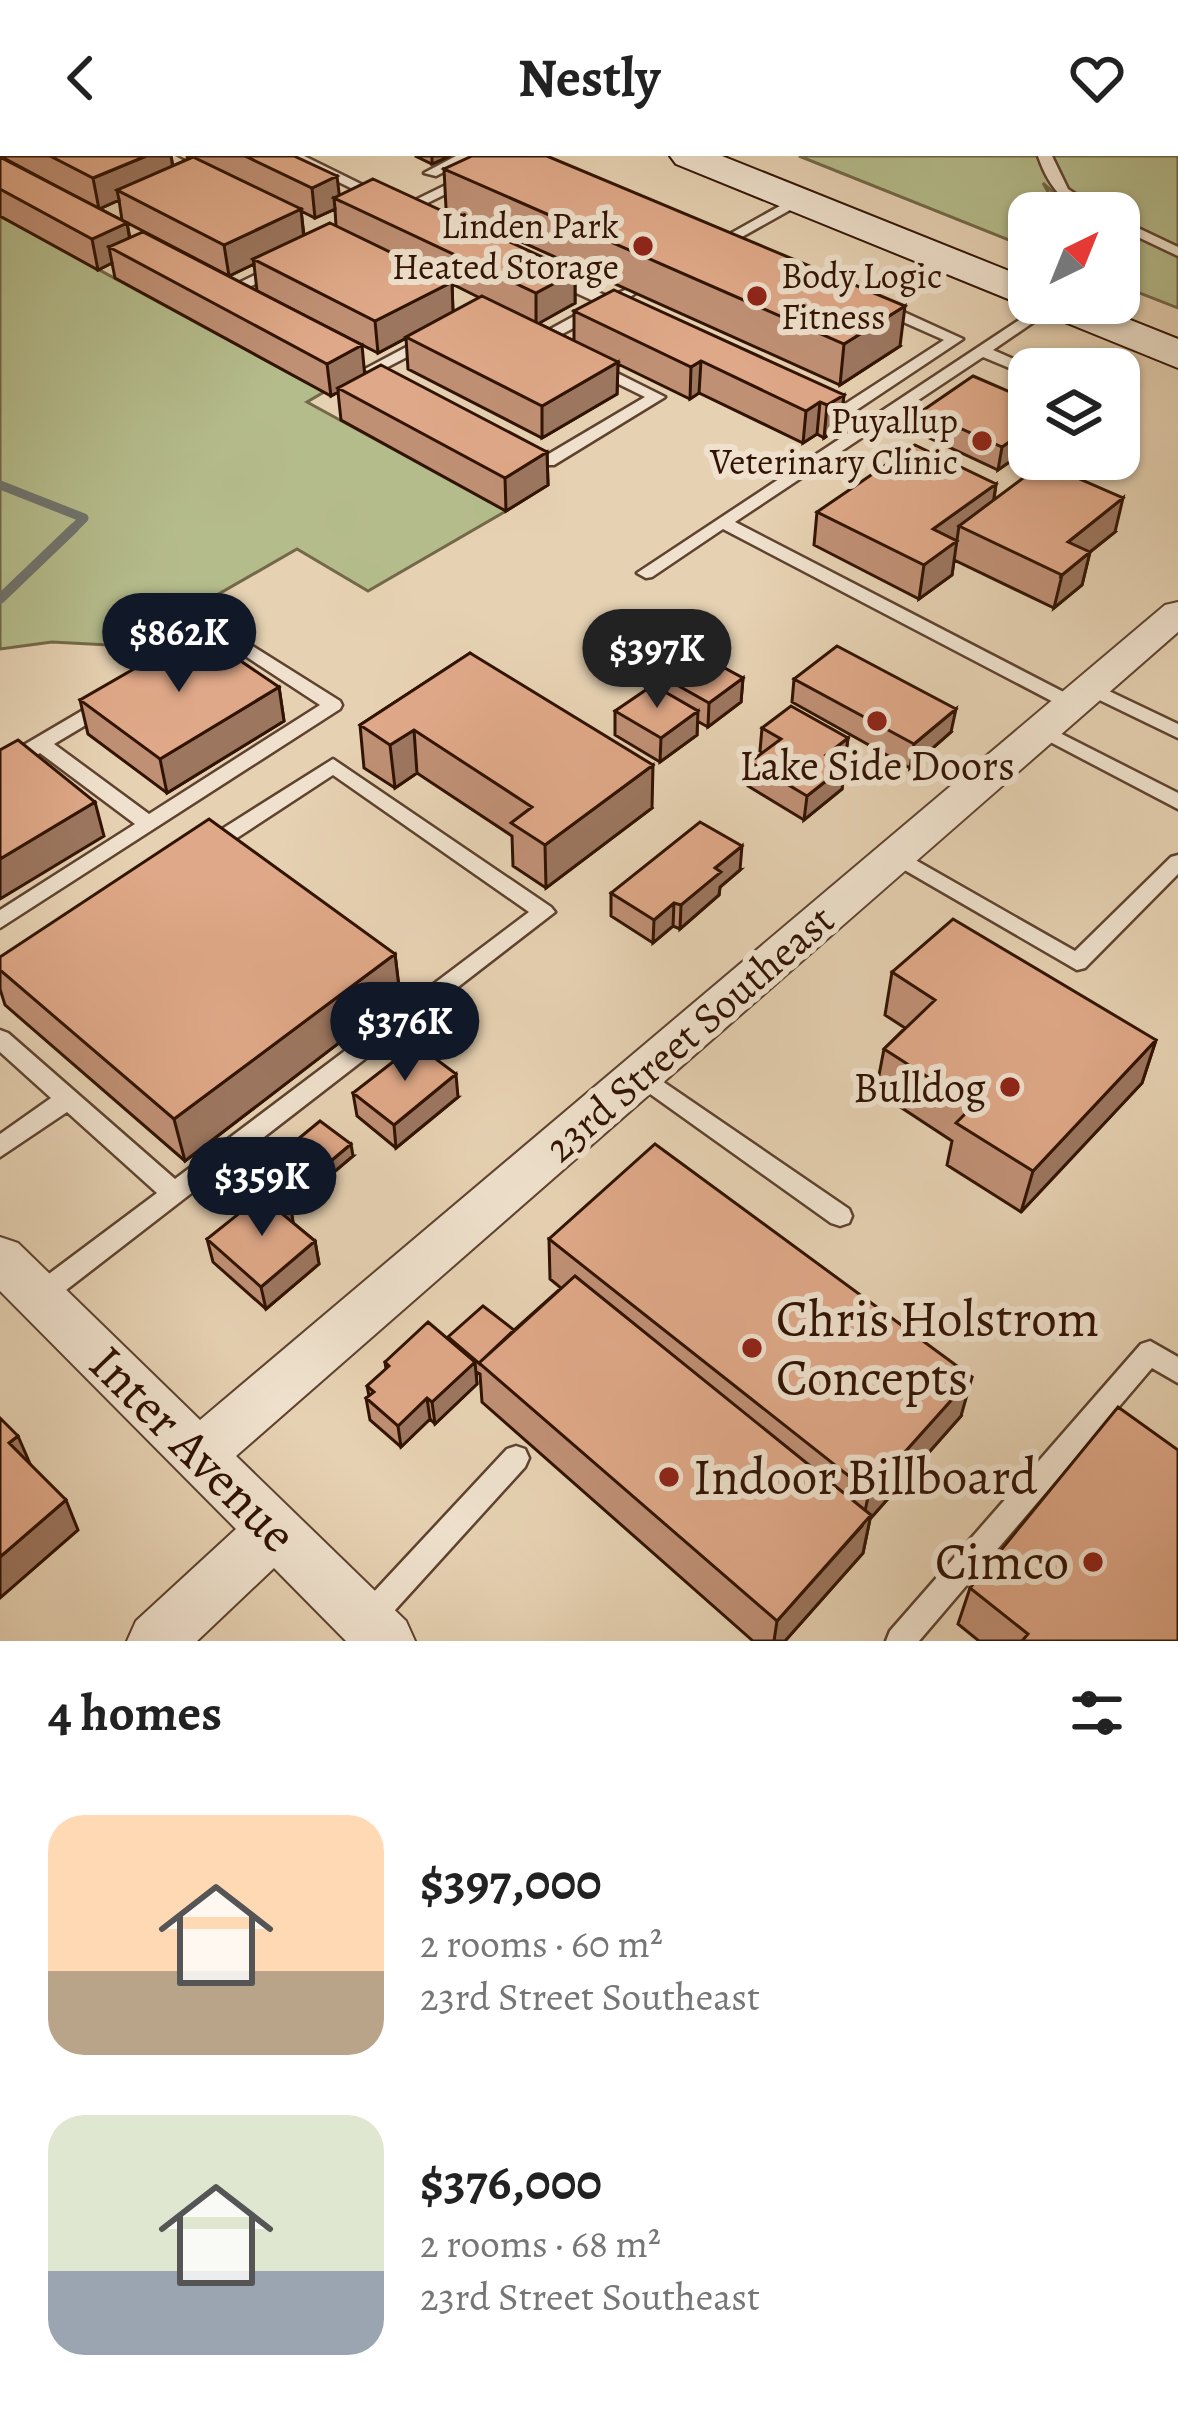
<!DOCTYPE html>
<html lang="en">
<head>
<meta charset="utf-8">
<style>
  body { margin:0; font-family:Alegreya,serif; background:#f2f2f2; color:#222; height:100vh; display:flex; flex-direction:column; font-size:45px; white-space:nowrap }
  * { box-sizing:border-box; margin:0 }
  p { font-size:39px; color:#767676 }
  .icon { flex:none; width:66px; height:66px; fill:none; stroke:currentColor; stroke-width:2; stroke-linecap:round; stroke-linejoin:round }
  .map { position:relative; height:1485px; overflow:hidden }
  .drawer { display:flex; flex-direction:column; background:#fff; flex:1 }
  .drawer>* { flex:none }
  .needle { width:78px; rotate:43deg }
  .fabs { position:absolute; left:1008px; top:36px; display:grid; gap:24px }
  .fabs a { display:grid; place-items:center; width:132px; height:132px; border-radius:24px; background:#fff; box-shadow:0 3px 9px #0004; font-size:60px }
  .price { position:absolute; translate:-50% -102px; padding:0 27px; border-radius:42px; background:#111827; color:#fff; font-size:39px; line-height:78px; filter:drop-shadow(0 3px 6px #0008) }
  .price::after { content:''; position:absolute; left:50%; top:72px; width:36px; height:27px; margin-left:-18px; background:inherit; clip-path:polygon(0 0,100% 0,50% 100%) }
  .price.on { background:#222; color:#fff }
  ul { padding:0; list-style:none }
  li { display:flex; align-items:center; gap:36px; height:300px; padding:0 48px }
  li span { display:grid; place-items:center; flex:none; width:336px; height:240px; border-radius:36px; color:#555 }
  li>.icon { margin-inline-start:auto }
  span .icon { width:144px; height:144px; fill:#fffc; stroke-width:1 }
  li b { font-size:51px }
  h2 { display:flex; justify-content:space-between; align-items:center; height:144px; padding:0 48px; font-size:51px }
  header { display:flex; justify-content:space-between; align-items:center; height:156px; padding:0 48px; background:#fff; font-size:54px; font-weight:600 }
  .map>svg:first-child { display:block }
  .green { fill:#b5bc8c; stroke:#736848; stroke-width:3 }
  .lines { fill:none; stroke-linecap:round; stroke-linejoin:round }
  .stream-far1 { stroke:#70746e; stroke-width:9 }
  .stream { stroke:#70746e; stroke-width:10 }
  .lane-casing { stroke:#5e422f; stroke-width:5 }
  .street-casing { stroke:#5e422f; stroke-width:4 }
  .secondary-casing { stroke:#311303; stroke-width:4 }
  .lane { fill:#efe1cd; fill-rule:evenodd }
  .street { fill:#efe1cd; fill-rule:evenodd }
  .secondary { fill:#efe1cd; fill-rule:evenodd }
  .wall { fill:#c09075; stroke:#311303; stroke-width:3; fill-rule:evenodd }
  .shaded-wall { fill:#9c765f; stroke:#311303; stroke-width:3 }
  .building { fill:#dfa888; stroke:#311303; stroke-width:3 }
  .poi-dot { fill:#8f2418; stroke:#efe1cd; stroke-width:4.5 }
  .labels { text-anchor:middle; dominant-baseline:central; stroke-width:12; stroke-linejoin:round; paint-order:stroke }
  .far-poi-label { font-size:36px; fill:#311303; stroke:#efe1cd; text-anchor:end }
  .poi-label { font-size:42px; fill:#311303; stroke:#efe1cd }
  .street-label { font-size:42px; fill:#311303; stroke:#efe1cd }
  .near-poi-label { font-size:51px; fill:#311303; stroke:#efe1cd; text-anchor:start }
  .near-street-label { font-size:51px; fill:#311303; stroke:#efe1cd }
</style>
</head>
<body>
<header><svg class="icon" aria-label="back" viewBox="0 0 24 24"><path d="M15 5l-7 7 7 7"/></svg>Nestly<svg class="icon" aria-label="heart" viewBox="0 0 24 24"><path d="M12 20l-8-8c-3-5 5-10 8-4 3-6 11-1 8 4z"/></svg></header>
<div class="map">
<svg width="1178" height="1485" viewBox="0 0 1178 1485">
  <rect width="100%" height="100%" fill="#e6d1b2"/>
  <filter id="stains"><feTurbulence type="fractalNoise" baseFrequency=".00167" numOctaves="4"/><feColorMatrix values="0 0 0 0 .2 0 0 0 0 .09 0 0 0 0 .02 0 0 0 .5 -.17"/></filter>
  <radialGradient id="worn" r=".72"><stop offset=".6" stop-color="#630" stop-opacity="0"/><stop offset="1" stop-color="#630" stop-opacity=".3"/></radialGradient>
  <path class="green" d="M799,0H1178V152L1119,129V57H1076L1043,27L1060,57H1029V92Z
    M0,60L324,236L307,246L506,355L368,435L297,393L128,490L52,486L0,493Z"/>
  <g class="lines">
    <path class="stream-far1" d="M0,329L84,362L71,375"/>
    <path class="stream" d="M0,443L74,372"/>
    <g class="lane-casing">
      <path id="lane" d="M158,0H175L211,19L199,22Z
        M286,0H304L377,36L365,39Z
        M456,0H474L436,20L424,17Z
        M505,0H523L411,55L399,52Z
        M1038,0H1052L1068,33L1104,57C1068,57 1049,32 1038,0Z
        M794,42L806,45L715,96L703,93Z
        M1119,63L1178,91V100L1119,72Z
        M282,106L289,110L287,113L232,139L220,136Z
        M548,118H558L609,141L632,131L639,135L621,147L628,150V156L610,153L541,189L533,184L536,181L598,147L548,124Z
        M874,147H884L963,183L849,259H837L811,245L819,240L842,250L944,184L874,153Z
        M1045,147L1060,148L993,194L1034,212L1029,213V220L983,201L735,366L1079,544L1081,548L1079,552H1065L723,373L652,421L646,422L637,417Z
        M429,179L437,184L434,187L378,216H368L365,213Z
        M593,205L665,241L554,309H542L516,296V290H528L547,299L645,241L588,213V207Z
        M224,472L340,545L342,549L340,553L0,772V754L135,668L40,597L0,619V603L102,543H116L118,547L116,551L54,588L149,658L320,549L224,486L194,504H180L178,500L180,496Z
        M1090,526L1178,568V582L1083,536L1081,532L1083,528Z
        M1042,568L1178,637V653L1035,578L1032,574L1035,570Z
        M333,603L551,751L555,756L48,1148L39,1151L30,1148L26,1140L30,1132L157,1037L67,956L0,1001V978L51,942L0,896V874L8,877L175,1023L529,756L333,619L217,695H203L200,690L203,685Z
        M896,693L1075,795L1171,701L1178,699V718L1085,812L1077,814L889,705L886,700Z
        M640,910L849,1053L852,1060L849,1067L840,1070L831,1067L632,925L629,919L632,913Z
        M1150,1185L1178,1201V1227L1152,1212L919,1485H886L890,1475L1141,1188Z
        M516,1290L525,1293L529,1302L525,1311L376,1475L366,1479L356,1475L352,1465L356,1455L507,1293Z"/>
    </g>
    <g class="street-casing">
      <path id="street" d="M1178,446V476L236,1300L406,1465L415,1485H346L274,1412L197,1485H127L136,1465L236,1373L0,1135V1081L18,1087L200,1264L1165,449Z"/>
    </g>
    <g class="secondary-casing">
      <path id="secondary" d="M670,0H722L1029,123V147H1088L1178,183V212L676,8Z"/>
    </g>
    <use href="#lane" class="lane"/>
    <use href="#street" class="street"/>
    <use href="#secondary" class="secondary"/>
  </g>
  <path class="wall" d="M0,0H171L173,10L191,2L186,0H294L339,39L575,116V147L538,167L574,185V155L844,239L840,271L824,282L817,278L803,287L699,237L690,243L618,208L617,238L542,282L408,213L406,182L378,197L257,135L254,108L229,120L122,64L119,44L99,53ZM335,53L336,70L304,79L301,55L315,62ZM452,128L480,142L453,156Z
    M415,0H450L432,8Z
    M0,1L127,67L130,82L365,218L547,296L548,329L506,355L341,264L338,236L331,240L115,122L112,107L98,114L0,60Z
    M444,13L900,190L840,229L446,52Z
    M1029,244V292L998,314L919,277L922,255Z
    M996,328L994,344L1115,376L1090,396L1082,429L1054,452L954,404L952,419L919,443L814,389L817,356Z
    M470,497L652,652L546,732L513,710L512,680L417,617L395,632L364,612L360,569Z
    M663,521L743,522L741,546L708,571L697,565V579L660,606L615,579V555L663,535Z
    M794,523L951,576L910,612L792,546Z
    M279,531L284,565L167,637L88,578L80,544Z
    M762,572L848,582L845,605L842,608V633L804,664L748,630L750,606L763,597L760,595Z
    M740,714L720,731L719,739L680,773L673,770L653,787L611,760V737Z
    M395,798L400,840L185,1005L5,849L0,833V801Z
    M892,816L1156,884L1142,927L1021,1056L947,1009L952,985L876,935L884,893L905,872L885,859Z
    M353,937L458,941L396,992L357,960Z
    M353,1000L308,1038L277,1014L275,1002Z
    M290,1048L293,1067L315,1085L319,1108L266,1153L213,1106L207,1083Z
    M549,1083L961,1260L870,1363L863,1397L785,1485H753L482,1246L480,1218L476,1216L477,1228L435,1268L430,1263L401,1291L370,1264L366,1242L369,1240L367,1230L386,1213L385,1206L448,1183L514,1174L561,1132L550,1123Z
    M970,1432L1178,1485H979L958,1468Z"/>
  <path class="shaded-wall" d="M146,0H171L174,20L117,34L119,44L99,53L93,22Z
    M432,0H450L432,8Z
    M337,20L340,45L334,42L335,53L315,62L312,32Z
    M301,53L304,84L253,103L254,108L229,120L224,89Z
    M127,67L132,98L109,91L112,107L98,114L92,83Z
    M575,116V147L536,169V137Z
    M452,126L453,157L378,197L375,165Z
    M905,150L900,190L840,229L844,188Z
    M362,189L365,222L338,232V236L331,240L327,208Z
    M701,205L699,237L690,243L691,211Z
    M618,206L617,238L542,282V250Z
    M844,239L840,271L824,282L827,249Z
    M820,246L817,278L803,287L806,255Z
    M1029,272V292L998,314L1002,291Z
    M547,296L548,329L506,355L505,322Z
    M996,328L991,361L959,370L952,419L919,443L924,409L933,373Z
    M1123,342L1115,376L1061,419L1068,386Z
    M1090,396L1082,429L1054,452L1062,419Z
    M743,522L741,546L708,571L709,547Z
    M279,531L284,565L167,637L160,603Z
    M956,553L951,576L910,612L914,588Z
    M698,555L697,579L660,606L661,582Z
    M414,574L417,617L395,632L390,589Z
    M848,582L845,605L824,622L826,599Z
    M653,609L652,652L546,732L545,689Z
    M845,610L842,633L804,664L807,640Z
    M95,646L104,680L0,743V703Z
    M742,690L740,714L720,731L719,739L680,773L681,749L715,712Z
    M674,747L673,770L653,787L654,764Z
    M395,798L400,840L185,1005L174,963Z
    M1156,884L1142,927L1021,1056L1033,1015Z
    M456,918L458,941L396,992L394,969Z
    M351,988L353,1000L308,1038L306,1026Z
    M290,1048L294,1071L280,1056Z
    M315,1085L319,1108L266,1153L261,1131Z
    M475,1206L477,1228L435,1268L432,1246Z
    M972,1221L961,1260L870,1363L863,1397L785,1485H774L777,1465L862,1370L869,1336Z
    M427,1242L430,1263L401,1291L398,1270Z
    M18,1280L31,1310L9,1287Z
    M66,1344L78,1374L0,1442V1401Z"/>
  <path class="building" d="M50,0H146L93,22Z
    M245,0H294L337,20L312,32Z
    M472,0H547L905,150L844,188L444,13Z
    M0,1L127,67L92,83L0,33Z
    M193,1L301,53L224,89L117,34Z
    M373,23L575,116L536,137L334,42Z
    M330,67L452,126L375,165L253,103Z
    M143,76L362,189L327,208L109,91Z
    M614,134L844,239L827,249L820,246L806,255L701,205L691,211L574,155Z
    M482,140L618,206L542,250L406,181Z
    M381,209L547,296L505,322L338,232Z
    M973,220L1029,244V272L1002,291L922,255Z
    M915,289L996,328L933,373L957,385L924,409L817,356Z
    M1043,307L1123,342L1068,386L1090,396L1062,419L959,370Z
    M198,476L279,531L160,603L80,544Z
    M837,490L956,553L914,588L794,523Z
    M470,497L653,609L545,689L511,667L532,651L414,574L390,589L360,569Z
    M697,497L743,522L709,547L663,521Z
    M653,529L698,555L661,582L615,555Z
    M791,550L848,582L826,599L845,610L807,640L750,606L781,583L762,572Z
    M18,584L95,646L0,703V594Z
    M209,663L395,798L174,963L0,814V801Z
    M700,666L742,690L715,712L721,716L681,749L674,747L654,764L611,737Z
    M953,763L1156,884L1033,1015L956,967L973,950L884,893L935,844L892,816Z
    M416,888L456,918L394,969L353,937Z
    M320,965L351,988L306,1026L275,1002Z
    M655,988L972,1221L869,1336L549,1083Z
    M271,1032L290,1048L280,1056L315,1085L261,1131L207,1083Z
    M575,1120L871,1359L777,1465L479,1207Z
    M483,1150L514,1174L479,1207L481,1209L448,1181Z
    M428,1166L475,1206L432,1246L427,1242L398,1270L366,1242L374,1236L367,1230L389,1210L385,1206Z
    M1118,1251L1178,1294V1485H1022L1028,1478L970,1432Z
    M0,1262L18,1280L9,1287L66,1344L0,1401Z"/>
  <g class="poi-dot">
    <circle cx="643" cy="90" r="12"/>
    <circle cx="757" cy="140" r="12"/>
    <circle cx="982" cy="285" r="12"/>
    <circle cx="877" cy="565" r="12"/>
    <circle cx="1010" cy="931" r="12"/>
    <circle cx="752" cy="1192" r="12"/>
    <circle cx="669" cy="1321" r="12"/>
    <circle cx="1093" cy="1406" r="12"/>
  </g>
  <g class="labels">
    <g class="far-poi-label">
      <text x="619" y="69">Linden Park<tspan x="619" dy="41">Heated Storage</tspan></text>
      <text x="781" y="119" text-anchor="start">Body Logic<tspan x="781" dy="41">Fitness</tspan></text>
      <text x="958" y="264">Puyallup<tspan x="958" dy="41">Veterinary Clinic</tspan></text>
    </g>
    <g class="poi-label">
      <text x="877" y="609">Lake Side Doors</text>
      <text x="986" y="931" text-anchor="end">Bulldog</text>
    </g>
    <g class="street-label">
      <text transform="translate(689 877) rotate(-41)">23rd Street Southeast</text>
    </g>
    <g class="near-poi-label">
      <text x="776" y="1163">Chris Holstrom<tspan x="776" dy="59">Concepts</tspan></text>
      <text x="693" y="1321">Indoor Billboard</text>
      <text x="1069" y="1406" text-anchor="end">Cimco</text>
    </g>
    <g class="near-street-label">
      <text transform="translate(193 1293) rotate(45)">Inter Avenue</text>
    </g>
  </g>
  <rect width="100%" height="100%" filter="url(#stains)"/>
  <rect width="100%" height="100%" fill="url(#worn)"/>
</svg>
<div class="fabs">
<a><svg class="needle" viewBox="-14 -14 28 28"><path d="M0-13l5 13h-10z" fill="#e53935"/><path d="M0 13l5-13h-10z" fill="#767676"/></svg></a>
<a><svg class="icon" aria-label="layers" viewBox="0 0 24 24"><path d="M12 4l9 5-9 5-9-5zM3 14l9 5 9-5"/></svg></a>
</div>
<b class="price" style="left:179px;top:539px">$862K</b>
<b class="price on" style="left:657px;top:555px">$397K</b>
<b class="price" style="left:405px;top:928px">$376K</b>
<b class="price" style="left:262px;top:1083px">$359K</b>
</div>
<section class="drawer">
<h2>4 homes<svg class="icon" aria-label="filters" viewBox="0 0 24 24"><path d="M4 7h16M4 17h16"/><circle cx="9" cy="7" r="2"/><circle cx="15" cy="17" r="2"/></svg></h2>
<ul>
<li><span style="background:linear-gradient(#ffd9b3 65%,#b9a48a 0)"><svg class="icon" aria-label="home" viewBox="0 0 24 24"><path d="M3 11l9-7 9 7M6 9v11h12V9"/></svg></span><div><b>$397,000</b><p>2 rooms · 60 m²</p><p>23rd Street Southeast</p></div></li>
<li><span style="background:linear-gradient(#dfe7d0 65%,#9aa5b1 0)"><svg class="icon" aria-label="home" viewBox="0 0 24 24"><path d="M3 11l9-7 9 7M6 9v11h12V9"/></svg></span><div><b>$376,000</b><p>2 rooms · 68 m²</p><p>23rd Street Southeast</p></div></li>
</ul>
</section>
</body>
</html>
